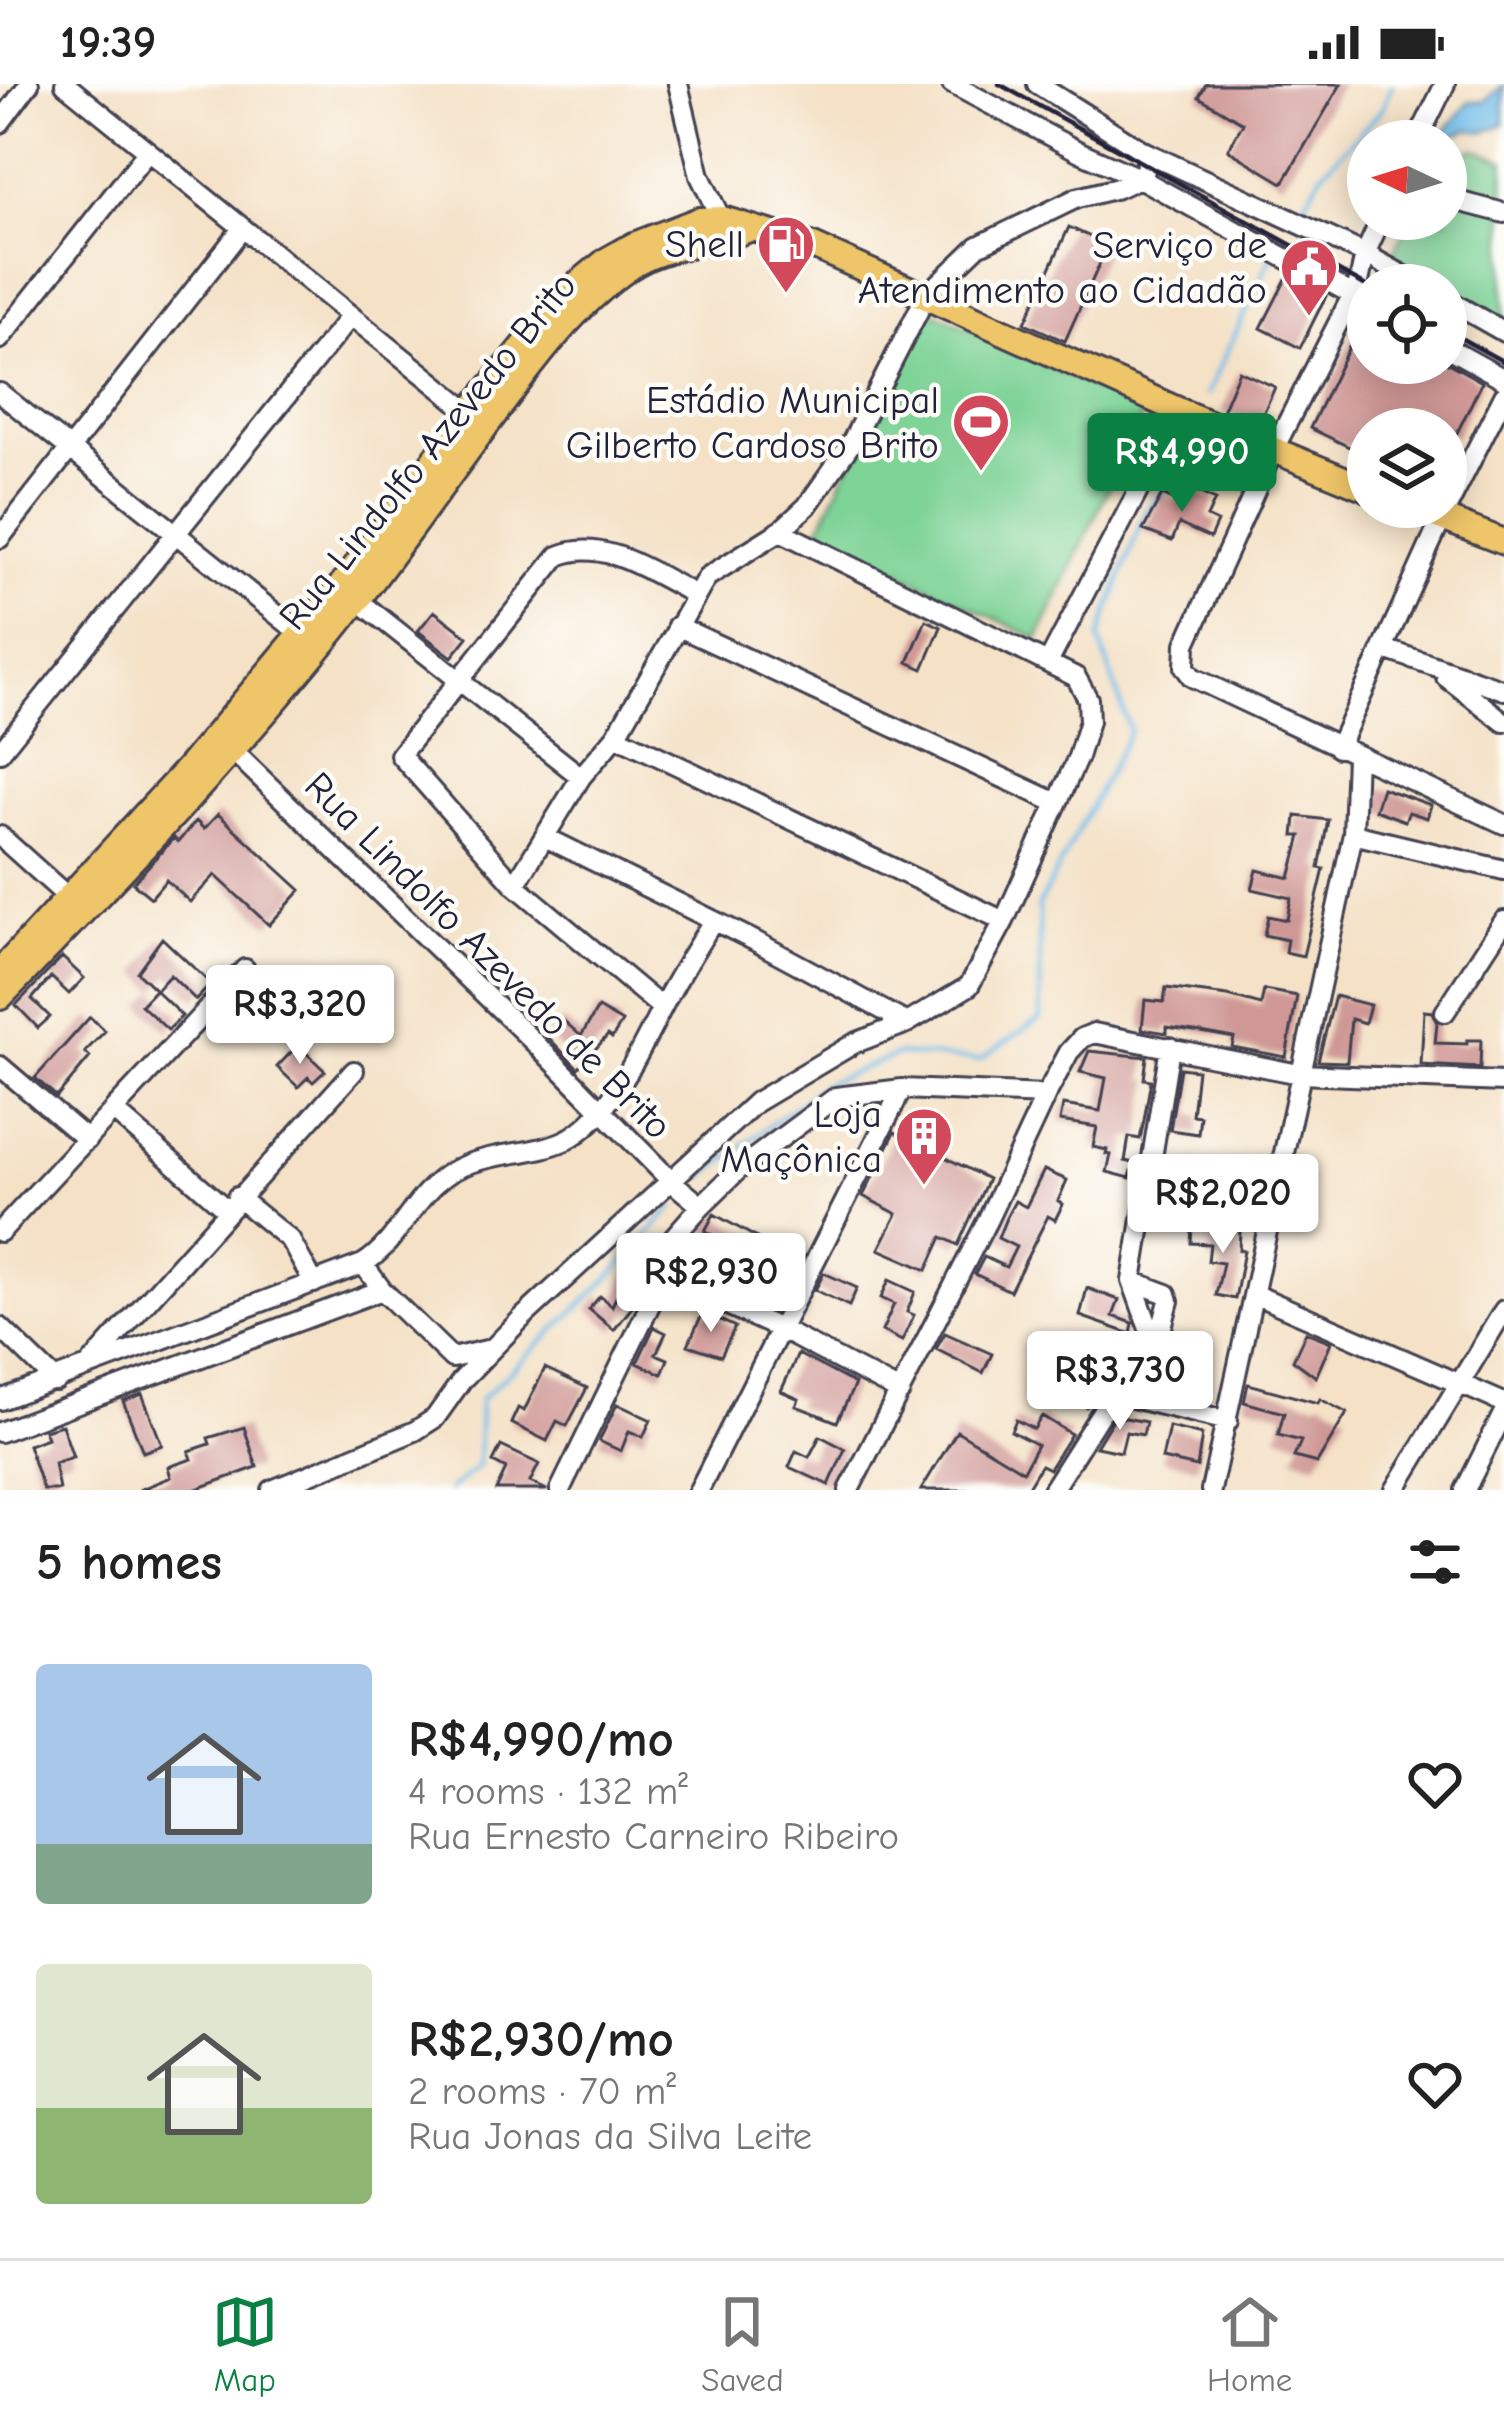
<!DOCTYPE html>
<html lang="en">
<head>
<meta charset="utf-8">
<style>
  body { margin:0; font-family:"Comic Neue",sans-serif; background:#f6f6f6; color:#222; height:100vh; display:flex; flex-direction:column; font-size:45px; white-space:nowrap }
  * { box-sizing:border-box; margin:0 }
  p { font-size:39px; color:#767676 }
  .icon { flex:none; width:66px; height:66px; fill:none; stroke:currentColor; stroke-width:2; stroke-linecap:round; stroke-linejoin:round }
  .map { position:relative; height:1406px; overflow:hidden }
  .details { display:flex; flex-direction:column; background:#fff; flex:1 }
  .details>* { flex:none }
  .needle { width:78px; rotate:274deg }
  .tools { position:absolute; left:1347px; top:36px; display:grid; gap:24px }
  .tools a { display:grid; place-items:center; width:120px; height:120px; border-radius:50%; background:#fff; box-shadow:0 6px 30px #0003; font-size:60px }
  .price { position:absolute; translate:-50% -102px; padding:0 27px; border-radius:12px; background:#fff; color:#222; font-size:39px; line-height:78px; filter:drop-shadow(0 3px 6px #0008) }
  .price::after { content:''; position:absolute; left:50%; top:72px; width:36px; height:27px; margin-left:-18px; background:inherit; clip-path:polygon(0 0,100% 0,50% 100%) }
  .price.active { background:#0b8043; color:#fff }
  ul { padding:0; list-style:none }
  li { display:flex; align-items:center; gap:36px; height:300px; padding:0 36px }
  li span { display:grid; place-items:center; flex:none; width:336px; height:240px; border-radius:12px; color:#555 }
  li>.icon { margin-inline-start:auto }
  span .icon { width:144px; height:144px; fill:#fffc; stroke-width:1 }
  li b { font-size:51px }
  h2 { display:flex; justify-content:space-between; align-items:center; height:144px; padding:0 36px; font-size:51px }
  .status { display:flex; justify-content:space-between; align-items:center; height:84px; padding:0 60px; background:#fff; direction:ltr }
  .status svg { height:33px; fill:currentColor }
  .menu { display:flex; justify-content:space-around; align-items:center; height:168px; border-top:3px solid #e0e0e0; background:#fff; font-size:33px; color:#767676 }
  .menu a { display:grid; justify-items:center; gap:6px }
  .menu .active { color:#0b8043 }
  .map>svg:first-child { display:block }
  .green { fill:#7ed397; stroke:#507a69; stroke-width:3 }
  .water { fill:#6ebce8; stroke:#486f92; stroke-width:3 }
  .lines { fill:none; stroke-linecap:round; stroke-linejoin:round }
  .stream { stroke:#6ebce8; stroke-width:4.5 }
  .building { fill:#cf9896 }
  .minor-casing { stroke:#423f50; stroke-width:24 }
  .major-casing { stroke:#423f50; stroke-width:30 }
  .minor { stroke:#fff; stroke-width:18 }
  .major { stroke:#eec569; stroke-width:24 }
  .rail { stroke:#22223b; stroke-width:4.5 }
  .labels { text-anchor:middle; dominant-baseline:central; stroke-width:9; stroke-linejoin:round; paint-order:stroke }
  .poi-label { font-size:39px; fill:#22223b; stroke:#fdfcf7; text-anchor:end }
  .street-label { font-size:39px; fill:#22223b; stroke:#fdfcf7 }
</style>
</head>
<body>
<div class="status"><b>19:39</b><svg viewBox="0 0 49 12"><path d="M0 12V9h3v3zM5 12V6h3v6zM10 12V3h3v9zM15 12V0h3v12zM26 1h20v11H26zM47 4h2v5h-2z"/></svg></div>
<div class="map">
<svg width="1504" height="1406" viewBox="0 0 1504 1406">
  <rect width="100%" height="100%" fill="#fdfcf7"/>
  <filter id="ink" filterUnits="userSpaceOnUse"><feTurbulence type="fractalNoise" baseFrequency=".00833" numOctaves="2"/><feDisplacementMap in="SourceGraphic" scale="24" xChannelSelector="R" yChannelSelector="G"/><feConvolveMatrix kernelMatrix="1 2 1 2 8 2 1 2 1" color-interpolation-filters="sRGB"/></filter>
  <filter id="wash" filterUnits="userSpaceOnUse"><feTurbulence type="fractalNoise" baseFrequency=".004" numOctaves="4" result="noise"/><feDisplacementMap in="SourceGraphic" scale="48" xChannelSelector="R" yChannelSelector="G"/><feGaussianBlur stdDeviation="2.7" result="paint"/><feColorMatrix in="noise" values="0 0 0 0 0 0 0 0 0 0 0 0 0 0 0 0 0 1.4 0 .05"/><feComposite in="paint" operator="in"/></filter>
  <g filter="url(#wash)">
    <rect width="100%" height="100%" fill="#f4e1c6"/>
    <path class="green" d="M1474,65L1504,76V241L1446,210V201H1429L1390,177L1410,135H1446V77Z
      M924,223L1144,328L1038,555L817,449Z"/>
    <path class="water" d="M1504,1V40L1485,48L1468,46L1442,57L1445,48L1470,17L1484,18Z"/>
    <g class="lines">
      <path class="stream" d="M1295,134L1324,87L1382,25L1392,0
        M1207,310L1271,174
        M702,1093L826,999L899,970L979,976L1041,934L1039,821L1130,647L1099,554L1145,427L1192,376
        M449,1406L478,1383L480,1316L606,1197L674,1122"/>
    </g>
    <g id="blocks">
      <path class="building" d="M1206,0H1341L1283,99L1228,66L1243,39L1199,13Z
        M1069,143L1108,161L1065,257L1025,239Z
        M1288,191L1326,212L1300,264L1261,244Z
        M1364,232H1368V279L1446,278L1482,298L1455,353L1420,336L1415,345H1368V372L1310,344Z
        M1239,287L1275,303L1258,341L1222,327Z
        M1185,402L1215,416L1207,433L1217,438L1210,454L1179,440L1172,457L1143,446L1162,411L1178,418Z
        M434,527L468,553L452,573L418,547Z
        M926,536L941,543L923,585L908,578Z
        M1382,704L1431,721L1427,734L1409,728L1405,737L1375,726Z
        M218,730L301,806L269,841L215,791L190,818L166,796L151,814L133,799L174,754L178,758L196,737L204,745Z
        M1296,732L1328,736L1319,784L1324,785L1303,872L1285,868L1287,856L1264,851L1268,832L1287,836L1291,814L1252,805L1257,786L1290,794L1301,752H1294Z
        M162,854L211,900L196,916L170,891L156,906L137,888Z
        M62,873L84,894L69,910L51,893L32,915L50,933L38,944L16,921Z
        M1166,904L1228,912L1261,921L1264,906L1297,912L1286,973L1232,963L1234,954L1201,948L1167,943V949L1142,945L1145,916L1164,918Z
        M155,906L182,932L168,946L141,921Z
        M1335,912L1370,921L1365,939L1351,935L1347,978L1318,977Z
        M598,924L622,938L612,954L608,951L578,984L548,953L563,936L581,952Z
        M1424,927L1432,928L1437,939L1435,959L1467,960V956H1481L1480,984L1421,981Z
        M90,933L105,947L85,968L90,973L57,1013L35,994Z
        M298,961L325,987L313,998L308,993L298,1003L277,983Z
        M1089,967L1147,973L1144,995L1151,996L1144,1036L1140,1055L1129,1053L1125,1077L1134,1079L1130,1094L1107,1088L1111,1071L1106,1070L1107,1066L1093,1063L1097,1043L1060,1037L1063,1021L1100,1027L1106,994L1080,988Z
        M1180,984L1197,986L1192,1031L1200,1032L1198,1050L1170,1046Z
        M895,1048L988,1095L958,1161L942,1153L927,1186L879,1165L897,1130L863,1112Z
        M1044,1086L1067,1096L1058,1117L1063,1120L1055,1136L1048,1132L1010,1207L975,1190L984,1173L1006,1183L1016,1163L998,1154L1006,1134L1015,1117L1026,1123Z
        M714,1130L775,1164L747,1214L727,1204L745,1170L705,1147Z
        M1192,1144L1240,1146L1239,1166L1244,1167L1235,1215L1216,1211L1223,1179L1208,1177L1210,1160L1191,1159Z
        M630,1183L647,1190L633,1222L614,1246L589,1225L600,1212L612,1222Z
        M824,1189L857,1204L849,1222L815,1206Z
        M889,1196L915,1208L907,1228L914,1231L902,1257L882,1247L894,1220L881,1214Z
        M1087,1204L1119,1216L1113,1232L1133,1239L1131,1250L1080,1232Z
        M703,1228L735,1243L721,1272L688,1261Z
        M654,1243L666,1249L656,1270L668,1275L662,1290L637,1279Z
        M1306,1248L1331,1258L1316,1293L1293,1276Z
        M945,1249L992,1270L983,1289L936,1265Z
        M1098,1265L1119,1275L1092,1317L1086,1323L1052,1304L1061,1287L1078,1297Z
        M798,1270L855,1300L837,1338L796,1322L799,1315L781,1307Z
        M545,1284L587,1304L567,1342L557,1337L547,1357L511,1339L518,1324L524,1327Z
        M1248,1300L1318,1319L1320,1315L1347,1329L1317,1379L1294,1373L1301,1357L1278,1351L1284,1329L1244,1318Z
        M142,1310L162,1361L143,1368L123,1317Z
        M617,1320L651,1336L643,1353L629,1347L621,1367L599,1357Z
        M1042,1332L1071,1350L1049,1385L1041,1381L1026,1406H921L957,1347L1023,1387L1037,1361L1011,1347L1016,1336L1034,1345Z
        M1115,1332L1146,1338L1143,1351L1126,1348L1121,1368L1096,1363Z
        M62,1341L73,1373L54,1379L59,1406H43L28,1361L47,1354L44,1346Z
        M244,1343L257,1383L194,1406H139L171,1393L168,1383L192,1375L189,1367L210,1360L208,1354Z
        M1169,1343L1202,1351L1197,1383L1162,1375Z
        M820,1352L845,1365L829,1401L789,1383L796,1367L809,1373Z
        M501,1362L539,1380L530,1398L547,1406H496L506,1385L493,1378Z"/>
    </g>
  </g>
  <g filter="url(#ink)">
    <use href="#blocks" fill-opacity="0" stroke="#423f50" stroke-width="3"/>
    <g class="lines">
      <g class="minor-casing">
        <path id="minor" d="M65,0L476,333
          M678,0L700,92L725,143
          M952,0L1080,68L1139,94L1368,219
          M1037,0L1145,68L1365,170L1421,201
          M0,39L29,0
          M1417,57L1445,0
          M1446,114L1504,129
          M1381,135L1365,170L1359,198L1273,367L1186,560L1185,583L1192,593L1504,740
          M1446,215L1504,248
          M0,255L148,67
          M1446,263L1504,295
          M0,309L301,550
          M0,454L241,146
          M349,509L581,693
          M677,542L1057,719
          M1385,565L1504,606
          M1049,577L1180,327
          M1446,593L1504,638
          M616,652L1004,837
          M1338,664L1442,434L1504,311
          M232,666L538,962L671,1097L701,1122
          M0,668L350,233
          M1353,750L1504,786
          M0,752L70,815
          M545,753L755,857L907,939
          M515,801L581,693L616,652L707,493L780,447L807,422L850,361L926,212L978,162L1077,114L1118,104L1139,94L1146,84L1145,68
          M662,924L515,801L400,671L558,472C603,452 654,490 694,510
          M1445,928L1504,837
          M0,982L87,1056
          M114,1027L226,1125
          M237,1113L290,1156L314,1199
          M0,1148L245,885
          M363,1180L382,1206L452,1274L491,1265
          M664,1192L780,1245L900,1308
          M1132,1197L1167,1210L1169,1217L1162,1243L1151,1250
          M1256,1211L1504,1319
          M0,1243L56,1297
          M88,1283L354,987
          M1116,1310L1228,1337
          M0,1316L363,1180C400,1157 413,1111 451,1088C487,1067 532,1072 566,1056C610,1034 641,965 662,924C677,894 696,865 713,837
          M0,1348L382,1206
          M272,1406L415,1347L435,1334L462,1296L522,1234L756,1018L855,959L907,939L969,902L1004,837L1078,673L1089,637L1088,615L1076,593L780,447
          M560,1406L664,1192L671,1156L701,1122L738,1086L836,1013L902,1005L1046,1011
          M699,1406L902,1005
          M849,1406L988,1135L1046,1011L1069,968L1082,954L1094,949L1299,990L1504,998
          M1052,1406L1151,1250L1132,1197L1170,963
          M1211,1406L1353,750L1356,672
          M1395,1406L1504,1226
          M1465,1406L1504,1328"/>
      </g>
      <g class="major-casing">
        <path id="major" d="M1414,423L1504,458
          M0,888L189,683L341,502L470,328L568,208L607,176L634,161L699,136L722,135L813,162L1180,327L1368,405
          M0,913C125,785 249,655 359,514C405,454 449,391 494,331C534,277 574,222 629,184C664,159 711,161 749,145"/>
      </g>
      <use href="#minor" class="minor"/>
      <use href="#major" class="major"/>
      <path class="rail" d="M999,0L1368,203
        M1446,246L1504,278"/>
    </g>
  </g>
  <defs>
    <g id="fuel-pin" transform="scale(3)"><path d="M0 17L-7.5 6A9.5 9.5 0 1 1 7.5 6Z" fill="#d1495b" stroke="#fdfcf7"/><path d="M-5.5-6h7V0h2V4h1.3V-2.5L3-4.5l.8-.8L6-3V5H2.5V1h-1V6h-7ZM-4.2-4.7v3.2H.2V-4.7Z" fill="#fff"/></g>
    <g id="civic-pin" transform="scale(3)"><path d="M0 17L-7.5 6A9.5 9.5 0 1 1 7.5 6Z" fill="#d1495b" stroke="#fdfcf7"/><path d="M-.6-6.5H3V-4.5H.6V-3L4-1V1h2V6H-6V1h2V-1L-.6-3ZM-1.2 2.5V6h2.4V2.5Z" fill="#fff"/></g>
    <g id="stadium-pin" transform="scale(3)"><path d="M0 17L-7.5 6A9.5 9.5 0 1 1 7.5 6Z" fill="#d1495b" stroke="#fdfcf7"/><path d="M0-5a6.5 5 0 1 0 0 10a6.5 5 0 1 0 0-10ZM-3.5-1.8h7v3.6h-7Z" fill="#fff"/></g>
    <g id="building-pin" transform="scale(3)"><path d="M0 17L-7.5 6A9.5 9.5 0 1 1 7.5 6Z" fill="#d1495b" stroke="#fdfcf7"/><path d="M-4-6H4V6H1V3H-1V6H-4ZM-2.5-4.3h1.7v1.8h-1.7ZM.8-4.3h1.7v1.8H.8ZM-2.5-1h1.7V.8h-1.7ZM.8-1h1.7V.8H.8Z" fill="#fff"/></g>
  </defs>
  <g fill-rule="evenodd">
    <use href="#fuel-pin" x="786" y="160"/>
    <use href="#civic-pin" x="1309" y="183"/>
    <use href="#stadium-pin" x="981" y="338"/>
    <use href="#building-pin" x="924" y="1052"/>
  </g>
  <g class="labels">
    <g class="poi-label">
      <text x="744" y="160">Shell</text>
      <text x="1267" y="161">Serviço de<tspan x="1267" dy="45">Atendimento ao Cidadão</tspan></text>
      <text x="939" y="316">Estádio Municipal<tspan x="939" dy="45">Gilberto Cardoso Brito</tspan></text>
      <text x="882" y="1030">Loja<tspan x="882" dy="45">Maçônica</tspan></text>
    </g>
    <g class="street-label">
      <text transform="translate(428 367) rotate(-51)">Rua Lindolfo Azevedo Brito</text>
      <text transform="translate(488 872) rotate(45)">Rua Lindolfo Azevedo de Brito</text>
    </g>
  </g>
</svg>
<div class="tools">
<a><svg class="needle" viewBox="-14 -14 28 28"><path d="M0-13l5 13h-10z" fill="#e53935"/><path d="M0 13l5-13h-10z" fill="#767676"/></svg></a>
<a><svg class="icon" aria-label="locate" viewBox="0 0 24 24"><circle cx="12" cy="12" r="6"/><path d="M12 2v4M12 18v4M2 12h4M18 12h4"/></svg></a>
<a><svg class="icon" aria-label="layers" viewBox="0 0 24 24"><path d="M12 4l9 5-9 5-9-5zM3 14l9 5 9-5"/></svg></a>
</div>
<b class="price active" style="left:1182px;top:431px">R$4,990</b>
<b class="price" style="left:300px;top:983px">R$3,320</b>
<b class="price" style="left:1223px;top:1172px">R$2,020</b>
<b class="price" style="left:711px;top:1251px">R$2,930</b>
<b class="price" style="left:1120px;top:1349px">R$3,730</b>
</div>
<section class="details">
<h2>5 homes<svg class="icon" aria-label="filters" viewBox="0 0 24 24"><path d="M4 7h16M4 17h16"/><circle cx="9" cy="7" r="2"/><circle cx="15" cy="17" r="2"/></svg></h2>
<ul>
<li><span style="background:linear-gradient(#a9c7e8 75%,#7fa58c 0)"><svg class="icon" aria-label="home" viewBox="0 0 24 24"><path d="M3 11l9-7 9 7M6 9v11h12V9"/></svg></span><div><b>R$4,990/mo</b><p>4 rooms · 132 m²</p><p>Rua Ernesto Carneiro Ribeiro</p></div><svg class="icon" aria-label="heart" viewBox="0 0 24 24"><path d="M12 20l-8-8c-3-5 5-10 8-4 3-6 11-1 8 4z"/></svg></li>
<li><span style="background:linear-gradient(#dfe7d0 60%,#8fb573 0)"><svg class="icon" aria-label="home" viewBox="0 0 24 24"><path d="M3 11l9-7 9 7M6 9v11h12V9"/></svg></span><div><b>R$2,930/mo</b><p>2 rooms · 70 m²</p><p>Rua Jonas da Silva Leite</p></div><svg class="icon" aria-label="heart" viewBox="0 0 24 24"><path d="M12 20l-8-8c-3-5 5-10 8-4 3-6 11-1 8 4z"/></svg></li>
</ul>
</section>
<nav class="menu">
<a class="active"><svg class="icon" aria-label="map" viewBox="0 0 24 24"><path d="M3 6l6-2 6 2 6-2v14l-6 2-6-2-6 2zM9 4v14M15 6v14"/></svg>Map</a>
<a><svg class="icon" aria-label="saved" viewBox="0 0 24 24"><path d="M7 4h10v16l-5-4-5 4z"/></svg>Saved</a>
<a><svg class="icon" aria-label="home" viewBox="0 0 24 24"><path d="M3 11l9-7 9 7M6 9v11h12V9"/></svg>Home</a>
</nav>
</body>
</html>
